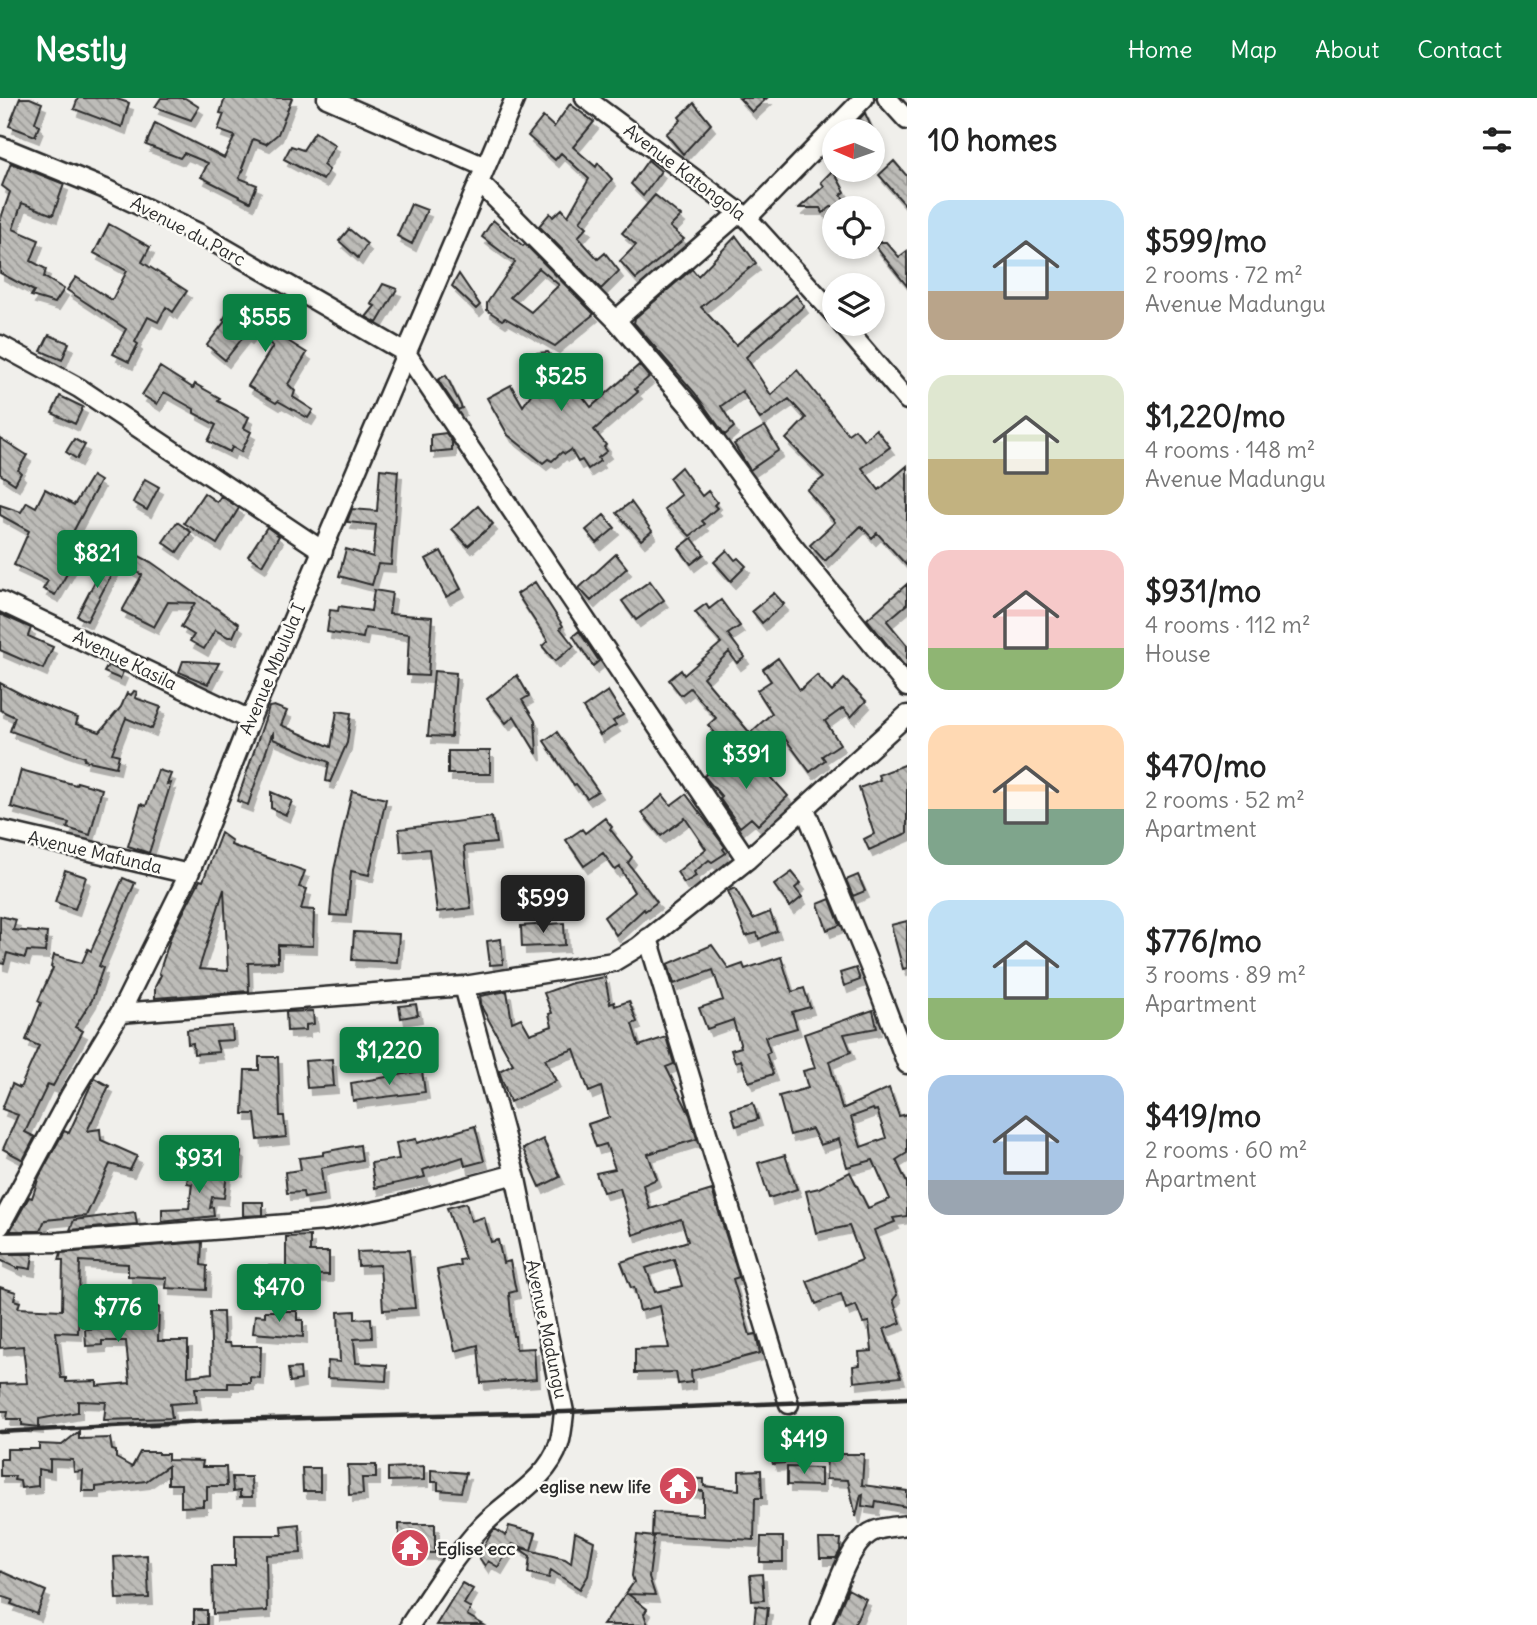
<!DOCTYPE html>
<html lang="en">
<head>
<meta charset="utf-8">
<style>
  body { margin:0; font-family:Delius,sans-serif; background:#f2f2f2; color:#222; height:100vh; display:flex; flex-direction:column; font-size:26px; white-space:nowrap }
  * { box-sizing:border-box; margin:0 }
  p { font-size:23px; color:#767676 }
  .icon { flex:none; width:38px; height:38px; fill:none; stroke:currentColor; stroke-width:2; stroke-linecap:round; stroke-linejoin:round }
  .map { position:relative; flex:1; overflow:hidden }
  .drawer { display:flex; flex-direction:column; background:#fff; width:630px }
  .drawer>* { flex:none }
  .needle { width:46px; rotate:272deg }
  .fabs { position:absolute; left:822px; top:21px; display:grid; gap:14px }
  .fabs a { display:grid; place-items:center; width:63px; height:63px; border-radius:50%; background:#fff; box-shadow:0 4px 10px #0003; font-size:35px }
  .price { position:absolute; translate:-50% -60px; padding:0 16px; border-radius:7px; background:#0b8043; color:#fff; font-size:23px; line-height:46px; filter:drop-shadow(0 2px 4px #0008) }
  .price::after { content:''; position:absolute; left:50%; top:42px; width:21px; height:16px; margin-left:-10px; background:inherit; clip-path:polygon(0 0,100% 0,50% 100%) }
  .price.current { background:#222; color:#fff }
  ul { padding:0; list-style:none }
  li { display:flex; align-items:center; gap:21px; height:175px; padding:0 21px }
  li span { display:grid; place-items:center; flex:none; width:196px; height:140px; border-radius:21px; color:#555 }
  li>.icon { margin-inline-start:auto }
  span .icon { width:84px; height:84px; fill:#fffc; stroke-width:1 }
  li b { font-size:30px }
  h2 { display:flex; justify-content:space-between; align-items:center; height:84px; padding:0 21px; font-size:30px }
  header { display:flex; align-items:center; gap:42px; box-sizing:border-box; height:98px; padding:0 35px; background:#0b8043; color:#fff }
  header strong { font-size:33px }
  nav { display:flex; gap:38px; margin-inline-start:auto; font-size:24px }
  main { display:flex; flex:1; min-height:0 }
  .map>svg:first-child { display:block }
  .building { fill:url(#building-back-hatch); stroke:#2b2b2b; stroke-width:2; fill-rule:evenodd; filter:url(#shadow) }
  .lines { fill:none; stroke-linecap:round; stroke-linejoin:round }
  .minor-casing { stroke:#2b2b2b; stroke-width:23 }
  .minor { stroke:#fdfcf7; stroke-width:18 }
  .rail { stroke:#2b2b2b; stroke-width:4.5 }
  .labels { text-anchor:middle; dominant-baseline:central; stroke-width:5; stroke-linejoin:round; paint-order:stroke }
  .street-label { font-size:18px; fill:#2b2b2b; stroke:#fdfcf7 }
  .poi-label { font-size:18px; font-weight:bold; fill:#2b2b2b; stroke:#fdfcf7; text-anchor:end }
</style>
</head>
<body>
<header>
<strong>Nestly</strong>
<nav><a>Home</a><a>Map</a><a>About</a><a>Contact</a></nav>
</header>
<main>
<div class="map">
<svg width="907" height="1527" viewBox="0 0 907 1527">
  <defs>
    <pattern id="building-back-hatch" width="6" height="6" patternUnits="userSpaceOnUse" patternTransform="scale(1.75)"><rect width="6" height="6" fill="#bdbcb8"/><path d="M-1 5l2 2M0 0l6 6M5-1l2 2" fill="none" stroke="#9a9996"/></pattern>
    <filter id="shadow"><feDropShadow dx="4" dy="7" stdDeviation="0" flood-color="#0004"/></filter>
  </defs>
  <rect width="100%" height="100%" fill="#f0efeb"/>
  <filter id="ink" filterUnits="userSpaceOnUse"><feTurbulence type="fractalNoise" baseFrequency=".0143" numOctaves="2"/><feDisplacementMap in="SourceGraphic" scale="14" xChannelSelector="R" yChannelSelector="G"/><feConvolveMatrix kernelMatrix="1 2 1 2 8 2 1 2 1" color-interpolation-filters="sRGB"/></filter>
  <g filter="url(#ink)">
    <path class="building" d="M20,0H30L42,5L35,24L39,28L35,38L9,28Z
      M78,0H114L129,5L122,29L74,11Z
      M161,0H185L199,9L191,22L155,9Z
      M225,0H292L278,36L266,46L253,41L242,70L244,71L239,80L257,87L250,104L201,79L208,65L184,55L180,60L146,47L155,25L224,60L235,38L218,32L224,16L220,15Z
      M739,0H767L752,14Z
      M694,5L711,26L683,56L666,36L681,22L679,19Z
      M570,6L594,24L573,49L596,69L598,65L612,81L580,123L587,129L578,139L598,161L605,155L619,173L601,191L539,128L550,115L553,119L562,111L568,118L589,81L561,55L555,62L528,38L543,19L554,29Z
      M865,15L873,33H855L852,29Z
      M315,34L335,47L323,67L329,72L323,82L284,61L291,48L303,52Z
      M648,62L661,73L643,98L631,86Z
      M894,63L907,78V109L879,77Z
      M11,65L64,86L53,117L22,105L13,131L39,142L31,163L46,171L44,179L64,191L55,205L31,198L34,193L0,175V123L10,94L2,88Z
      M833,72L845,94L841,97L850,110L831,109L823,115L820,110H799L824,88L821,84Z
      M655,97L681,118L670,129L684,141L636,181L620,163L636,147L622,135Z
      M411,106L427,112L412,146L397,138Z
      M493,122L523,148L525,146L594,216L555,248L505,220L502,222L487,212V205L515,164L482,139ZM539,170L559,187L531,214L510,199Z
      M109,126L150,149L142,164L187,193L173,214L166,209L158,224L148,219L135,244L138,246L129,264L113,256L126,231L67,192L76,179L112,202L127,173L94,155Z
      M349,131L367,146L358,160L339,143Z
      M736,138L756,165L701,209L736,247L796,197L804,208L746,259L771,297L797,272L848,336L855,331L864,342L876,331L890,349L862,370L879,392L907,368V468L877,435L872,440L861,428L825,463L810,447L835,424L807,392L824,379L786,341L806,320L789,301L760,321L742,293L721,308L734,329L725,337L695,295L634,225L635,220L692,171L698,178Z
      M881,144H886L899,159L907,153V188L876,149Z
      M459,176L480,207L476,211L452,188Z
      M383,186L397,191L377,225L366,219L375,208L371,206Z
      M283,201L293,208L274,234L307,255L288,286L295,293L293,299L313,312L308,320L278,303L276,305L248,288L273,248L253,233L248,239L245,237L225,262L207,247L225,223L223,222L233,206L264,228Z
      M49,237L69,245L62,262L41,253Z
      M548,254L591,309L639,267L649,279L635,291L638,294L594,332L606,347L604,349L607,353L598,360L600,363L588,371L582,362L578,364L571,352L565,356L562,354L552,363L548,361L543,365L508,337L487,300L511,287L523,308L542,280L524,256Z
      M160,269L193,290L195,286L220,300L218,303L249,319L244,330L251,334L241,354L232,349L230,354L208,343L216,327L194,315V311L164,294L157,306L142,297Z
      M446,277L462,310L458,312L438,282Z
      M60,298L83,309L75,326L52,315Z
      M765,328L779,352L750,372L734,346Z
      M446,335L452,344V352L431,354V337Z
      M0,340L27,357L18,372L21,375L15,386L0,376Z
      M74,341L85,347L77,361L66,354Z
      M681,369L702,398L708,393L717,404L714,407L717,410L702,423L705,426L690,438L664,411L681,397L669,380Z
      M380,371L398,373L391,467L378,466L372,487L339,478L346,451L373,459L376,427L347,424L352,411L377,413Z
      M92,378L100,383L73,434L86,442L55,497L43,491L48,483L14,467L29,433L0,417V407L21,414L27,404L36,409L45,391L74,407Z
      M145,381L159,389L147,412L133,404Z
      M204,395L217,404L221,398L239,410L217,446L184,425Z
      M631,404L652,433L641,442L617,415Z
      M478,408L493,426L468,448L452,431Z
      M604,417L615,430L597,445L586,432Z
      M177,424L191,434L177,454L163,444Z
      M267,429L279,438L262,467L248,458Z
      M692,440L704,456L691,466L679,450Z
      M116,446L151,464L239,526L233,539H228L215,532L204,551L190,543L194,537L181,529L195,505L168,504L154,529L122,513L142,477L109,459Z
      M727,452L735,462L738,460L746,468L731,483L714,464Z
      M441,453L461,491L446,499L426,461Z
      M616,456L627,470L591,503L579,490Z
      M107,460L116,468L87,523L77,518Z
      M650,483L664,502L636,522L622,503Z
      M535,484L563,528L560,530L574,548L555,563L542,548L548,543L517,496Z
      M907,486V506L887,523L907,547V571L867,521Z
      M374,492L392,495L389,516L432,519L428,578L407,577L409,536L365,530L363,540L327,534L330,512L338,513L339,508L371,513Z
      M774,495L784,506L762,525L752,513Z
      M721,502L740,528L728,536L745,559L737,565L729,554L703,579L750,635L730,652L708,627L716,620L690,590L681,597L669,582L681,572L684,577L721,545L695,514L706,506L709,511Z
      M0,516L31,530L28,538L53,549L43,571L0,552Z
      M579,533L599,563L593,568L573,538Z
      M778,560L800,592L817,577L832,594L844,581L866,603L851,619L843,610L825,623L840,646L822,658L825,662L810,674L781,635L763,651L750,635L772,615L757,592L771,583L763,571Z
      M183,563H188L219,565L208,586L179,574Z
      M108,567L123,574L120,581L104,574Z
      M434,573L456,575L451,639L428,638Z
      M517,577L529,598L522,602L535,623L537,656L514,618L506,625L487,601Z
      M0,585L36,604L78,620L76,626L100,634L121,609L127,595L131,597L134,593L137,594L135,600L161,609L152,631L126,620L112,655L119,657L116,669L84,662L85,659L10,633L15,619L0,612Z
      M608,593L623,617L613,623L616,627L600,637L583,610Z
      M274,608L287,613L281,627L331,649L337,613L351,615L347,645L330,684L326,683L329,664L273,641V633L248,707L237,703L269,609Z
      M557,634L598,693L587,700L576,686L574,687L544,643Z
      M448,653H490V676H448Z
      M725,660L739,677L756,662L788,698L758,727L751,720L740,729L720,701L722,699L704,678Z
      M907,666V735L869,752L864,741L874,736L859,690L880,682L878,677Z
      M21,672L76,687L77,684L102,691L90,737L67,730L69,725L11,709Z
      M158,672L171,676L167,686L171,685L149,755L128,748L141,706L146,708Z
      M352,693L386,701L369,777L351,773L347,818L330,817L334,772Z
      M271,694L292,703L286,717L271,710Z
      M686,696L725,749L723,751L726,755L712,764L709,762L694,774L696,778L684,785L677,774L706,751L685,720L661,738L642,715L663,697L671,707Z
      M492,719L496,745L464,748L471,810L437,814L429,751L401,754L399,731Z
      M605,720L612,729L610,731L632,759L628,765L657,804L645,813L644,811L616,837L604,819L634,794L620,769L615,772L603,755L584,768L566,742L582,731L585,735Z
      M221,735L232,743L231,747L305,773L299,789L307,791L301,811L314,812L313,848L278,847V864L248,865L249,893L155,900V889L161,877L159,875L171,838L200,782L203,783ZM224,791L228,873L199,871Z
      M65,772L86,779L75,811L55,804Z
      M792,774L801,785L795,790L802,799L790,809L774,787Z
      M858,777L865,793L853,798L846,782Z
      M123,780L135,785L99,868L103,870L92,902L75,929L83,933L53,988L48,986L25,1034L35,1039L23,1062L3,1051L18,1017L2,1011L12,986L20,990L39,948L26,942L41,905L38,903L53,870L51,869L54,857L82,865L88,851L91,853Z
      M735,790L753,821L770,814L777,833L759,841L757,835L746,838L728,793Z
      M830,801L840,827L827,832L818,806Z
      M0,818L16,822L13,832L47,835L45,854L27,853L25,860L7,855L4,866L0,865Z
      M907,823V870L903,871L891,827Z
      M564,825L565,847L522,849L521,828Z
      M354,834L399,836L397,864L352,862Z
      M501,841L503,866L490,867L487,843Z
      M712,847L729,871L743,866L745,871L781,859L792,894L804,890L810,909L792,914L797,930L765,939L770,954L766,956L773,976L749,984L741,962L735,964L731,952L741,949L733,922L707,931L699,910L723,902L713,872L674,886L668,866Z
      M856,870L860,882L844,888L840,875Z
      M605,879L610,906L614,904L615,908L629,903L637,924L632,926L639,948L666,939L674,966L666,969L690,1017L697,1041L648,1056L657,1081L643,1087L650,1111L712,1092L739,1179L733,1181L750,1237L756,1236L757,1240L760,1255L691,1273L692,1284L678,1286L676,1274L635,1275V1251L669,1250L660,1208L640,1213L634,1189L631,1190L621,1164L688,1143L681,1121L633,1137L620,1090L603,1094L596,1075L615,1071L606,1046L596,1049L588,1026L609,1019L601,989L589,994L574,951L545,961L556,983L510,1004L499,973L513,966L482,910L480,898L507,893L512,924L521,920L530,936L552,928L549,916L552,915L544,895L572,885ZM674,1161L682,1188L655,1194L646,1170Z
      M416,906L418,917L401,920L399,908Z
      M873,912L877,930L844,936L851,954L829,963L842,1011L889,990L899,1018L907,1016V1055L896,1062L907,1085V1118L893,1120L895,1124L874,1132L897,1197L893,1202L901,1225L884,1231L901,1279L854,1284L853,1268L860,1267L859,1254L872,1253L869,1224L863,1225L856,1207L846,1211L841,1196L816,1206L807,1183L862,1162L849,1128L816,1135L806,1093L819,1090L850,1074L868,1110L890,1101L873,1062L847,1069L839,1041L820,1047L812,1031L790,1037L779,998L808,990L803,973L815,970L804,936ZM873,1011L874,1013L877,1012L886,1040L861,1049L851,1019Z
      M313,913L314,926L306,927V932L287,933L286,914Z
      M232,928L233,942L216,943L219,954L194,956L193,945L188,946L187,932Z
      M259,959H278L280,1018H284L286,1039L258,1042L255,1016H243L245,972H259Z
      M332,961L334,988L307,990L305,963Z
      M422,973L425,994L353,1003L351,985Z
      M94,980L109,988L87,1033L100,1031L101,1042L137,1058L130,1072L110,1066L86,1118L45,1122L40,1133H10L29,1099L32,1100L39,1079L64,1033L69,1035Z
      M753,1005L758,1021L736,1028L731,1011Z
      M475,1028L484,1063L465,1068L463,1059L423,1072L425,1079L375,1090L371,1065L399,1061L396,1045L416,1041L417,1045Z
      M543,1041L560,1079L540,1089L523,1051Z
      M360,1047L362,1062L321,1070L324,1097L304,1100L303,1094L287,1095L285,1074L301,1072L299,1060L323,1057V1054Z
      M229,1052L241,1054L239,1072L227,1071Z
      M785,1057L797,1091L769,1100L758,1065Z
      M190,1065L204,1067L203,1073L227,1075L224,1100L212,1099L210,1110L213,1109L214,1118L162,1124V1111L189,1110L192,1086L187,1085Z
      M243,1104H263V1117L243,1118Z
      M466,1105L471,1123L484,1119L491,1144L498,1142L503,1165L510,1163L516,1193L509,1195L513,1238H515L516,1251L534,1250L536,1281L481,1285L478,1247L455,1253L437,1172L460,1167L459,1162L465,1161L447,1110Z
      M135,1114L137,1126L70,1132L74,1122Z
      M310,1138V1154H329V1177L286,1176V1139Z
      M202,1144L201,1167L207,1168L206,1192L166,1190L167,1180L128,1178V1166L80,1163L78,1235L56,1234L61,1280H66V1284L97,1283V1288L130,1285L126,1243H102V1247L86,1248L85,1231L104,1230V1215H127V1207L159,1209L158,1243H188V1278L212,1275L210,1214H223L224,1245H230L231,1248H261L260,1280L250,1279V1285H228V1290H195L197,1304L170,1306L172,1320L104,1322L106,1304L78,1303V1314L39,1321V1329L22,1327V1321H7L8,1313H0V1286L27,1285L23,1248L0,1250V1189L16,1194L14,1202L20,1204L18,1210L62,1212L63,1162H59L61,1155Z
      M409,1152L415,1210L383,1212L380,1167L358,1168L357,1154Z
      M0,1156H33L31,1171L19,1169V1171L0,1162Z
      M264,1168H282V1194H264Z
      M265,1213H297V1222H303V1239L253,1235L255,1217L265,1218Z
      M355,1213V1221L371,1220L372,1240L354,1241L356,1265L387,1267L386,1283L327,1280L328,1263L340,1264L338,1214Z
      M300,1270L301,1282L290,1284L288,1271Z
      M79,1333V1341L110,1340L112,1352L116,1353V1360L132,1369L140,1354H158V1356H168V1362L203,1363L202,1369H226L227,1388H207V1402H203V1408L181,1409V1386H168V1368L146,1383L96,1389V1393H82L83,1373L74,1374L73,1362L50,1361V1373L38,1371V1388L21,1390L20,1383L14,1382L15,1378H0V1361H7V1351H39V1346L62,1347Z
      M797,1347L799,1364L773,1366L768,1350Z
      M827,1356H864L862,1387L907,1393V1409L876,1403L875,1410L862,1408L863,1396L861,1397L856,1419L848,1382L826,1381Z
      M348,1367H376V1380H362L363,1396L349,1397Z
      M424,1368V1382L388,1383V1370Z
      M787,1369L821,1370V1388L787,1387Z
      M302,1370H320V1393H303Z
      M431,1372L466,1375L461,1394L438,1392V1384H431Z
      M761,1372L762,1400H755L754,1442L652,1437L653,1414L703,1417V1393L672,1392V1380L704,1381V1388L739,1392V1373Z
      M232,1379H251L252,1399H240V1393L233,1394Z
      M299,1426L301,1455L266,1457L267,1513L213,1516L212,1468H235V1437H282L281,1428Z
      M399,1426H435V1455L399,1454Z
      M509,1428L536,1435L531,1452L512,1446L498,1469L488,1463L485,1468L478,1458L492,1434L495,1431L506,1438Z
      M575,1434L594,1443L588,1478L580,1491L551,1472L549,1480L528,1475L530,1458L520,1451L521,1450L565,1461L571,1465Z
      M637,1437L654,1439L649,1479L655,1497L628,1496L647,1511L644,1516L648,1527H603L634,1484L632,1478Z
      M761,1439H783V1464H760Z
      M819,1441H841L840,1453L836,1460H820Z
      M147,1457L149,1500L116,1501L114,1459Z
      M0,1473L46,1493L37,1516L11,1506L13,1502L0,1498Z
      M762,1476L764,1502L752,1503L750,1477Z
      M462,1485L473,1491L464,1506L471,1510L467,1517L484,1527H436Z
      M848,1491L866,1501L854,1527H833Z
      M756,1508L768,1510L766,1527H754Z
      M194,1512H207V1527H194Z"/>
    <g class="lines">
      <g class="minor-casing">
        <path id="minor" d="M327,0L485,69
          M585,0L747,120L835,217
          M887,0L907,22
          M0,48L103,90L200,136L406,255L747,762
          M480,85L616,222L691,310L787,441L907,589
          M747,120L864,0
          M616,222L740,114
          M842,226L907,302
          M0,247L79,290L323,453
          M0,503L250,622
          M805,711L874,879L907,966
          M0,732L189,776
          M648,840L789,1306
          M120,915L464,888L613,864L638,849L747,762L907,617
          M0,1128L70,998L120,915L189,776L250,622L515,0
          M0,1145L59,1144L326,1123L386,1111L515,1076
          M410,1527C432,1493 455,1457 483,1427C508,1401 547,1383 559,1346C562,1336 563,1324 564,1314L515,1076L464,888
          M821,1527C833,1502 846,1450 870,1435C880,1429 895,1429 907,1427"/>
      </g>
      <use href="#minor" class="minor"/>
      <path class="rail" d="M0,1334L225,1322L564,1314L907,1300"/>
    </g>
  </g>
  <defs>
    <g id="temple-disc" transform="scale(2.0125)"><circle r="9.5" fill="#d1495b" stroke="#fdfcf7"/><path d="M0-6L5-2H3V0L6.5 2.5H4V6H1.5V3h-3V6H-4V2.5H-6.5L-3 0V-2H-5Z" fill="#fff"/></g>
  </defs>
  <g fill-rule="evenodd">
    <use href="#temple-disc" x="678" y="1388"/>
    <use href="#temple-disc" x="410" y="1450"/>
  </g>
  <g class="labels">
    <g class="street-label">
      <text transform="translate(685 74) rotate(37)">Avenue Katongola</text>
      <text transform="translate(188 133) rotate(28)">Avenue du Parc</text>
      <text transform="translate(125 562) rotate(26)">Avenue Kasila</text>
      <text transform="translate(272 571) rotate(-67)">Avenue Mbulula I</text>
      <text transform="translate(95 754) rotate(13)">Avenue Mafunda</text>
      <text transform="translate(547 1231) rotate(78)">Avenue Madungu</text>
    </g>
    <g class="poi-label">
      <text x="651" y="1388">eglise new life</text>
      <text x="437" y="1450" text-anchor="start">Eglise ecc</text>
    </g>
  </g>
</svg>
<div class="fabs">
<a><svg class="needle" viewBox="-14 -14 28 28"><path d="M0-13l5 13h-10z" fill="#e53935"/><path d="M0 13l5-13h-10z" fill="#767676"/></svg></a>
<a><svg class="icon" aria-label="locate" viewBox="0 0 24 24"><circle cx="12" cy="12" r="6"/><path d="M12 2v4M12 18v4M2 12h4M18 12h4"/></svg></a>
<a><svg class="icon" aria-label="layers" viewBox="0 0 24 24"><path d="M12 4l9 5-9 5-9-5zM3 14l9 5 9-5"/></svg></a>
</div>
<b class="price" style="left:265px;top:256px">$555</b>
<b class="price" style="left:561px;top:315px">$525</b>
<b class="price" style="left:97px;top:492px">$821</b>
<b class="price" style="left:746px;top:693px">$391</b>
<b class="price current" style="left:543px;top:837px">$599</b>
<b class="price" style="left:389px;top:989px">$1,220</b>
<b class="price" style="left:199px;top:1097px">$931</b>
<b class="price" style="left:279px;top:1226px">$470</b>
<b class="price" style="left:118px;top:1246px">$776</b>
<b class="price" style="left:804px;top:1378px">$419</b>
</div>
<section class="drawer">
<h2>10 homes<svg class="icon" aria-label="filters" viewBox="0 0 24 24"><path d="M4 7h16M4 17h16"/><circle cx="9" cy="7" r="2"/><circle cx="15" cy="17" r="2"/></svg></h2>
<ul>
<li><span style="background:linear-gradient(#bfe0f5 65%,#b9a48a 0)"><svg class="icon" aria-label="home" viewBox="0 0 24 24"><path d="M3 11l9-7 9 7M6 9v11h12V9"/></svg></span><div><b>$599/mo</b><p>2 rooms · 72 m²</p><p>Avenue Madungu</p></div></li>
<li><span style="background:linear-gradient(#dfe7d0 60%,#c2b280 0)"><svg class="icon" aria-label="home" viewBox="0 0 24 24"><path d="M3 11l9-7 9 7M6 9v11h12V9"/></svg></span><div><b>$1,220/mo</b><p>4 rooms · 148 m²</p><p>Avenue Madungu</p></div></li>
<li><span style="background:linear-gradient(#f6c9c9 70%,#8fb573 0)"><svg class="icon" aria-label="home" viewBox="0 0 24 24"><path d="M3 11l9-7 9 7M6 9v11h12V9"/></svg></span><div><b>$931/mo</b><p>4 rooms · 112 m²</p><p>House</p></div></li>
<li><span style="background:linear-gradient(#ffd9b3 60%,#7fa58c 0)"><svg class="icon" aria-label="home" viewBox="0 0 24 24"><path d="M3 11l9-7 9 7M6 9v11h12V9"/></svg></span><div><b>$470/mo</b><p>2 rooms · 52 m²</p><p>Apartment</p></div></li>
<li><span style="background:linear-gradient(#bfe0f5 70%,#8fb573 0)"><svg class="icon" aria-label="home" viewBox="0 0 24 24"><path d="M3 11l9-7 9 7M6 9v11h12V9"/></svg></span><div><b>$776/mo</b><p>3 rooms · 89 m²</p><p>Apartment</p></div></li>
<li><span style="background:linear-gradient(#a9c7e8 75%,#9aa5b1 0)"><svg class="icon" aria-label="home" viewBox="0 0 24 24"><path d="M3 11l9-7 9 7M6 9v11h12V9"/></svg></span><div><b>$419/mo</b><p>2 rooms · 60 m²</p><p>Apartment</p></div></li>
</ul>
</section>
</main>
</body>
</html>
